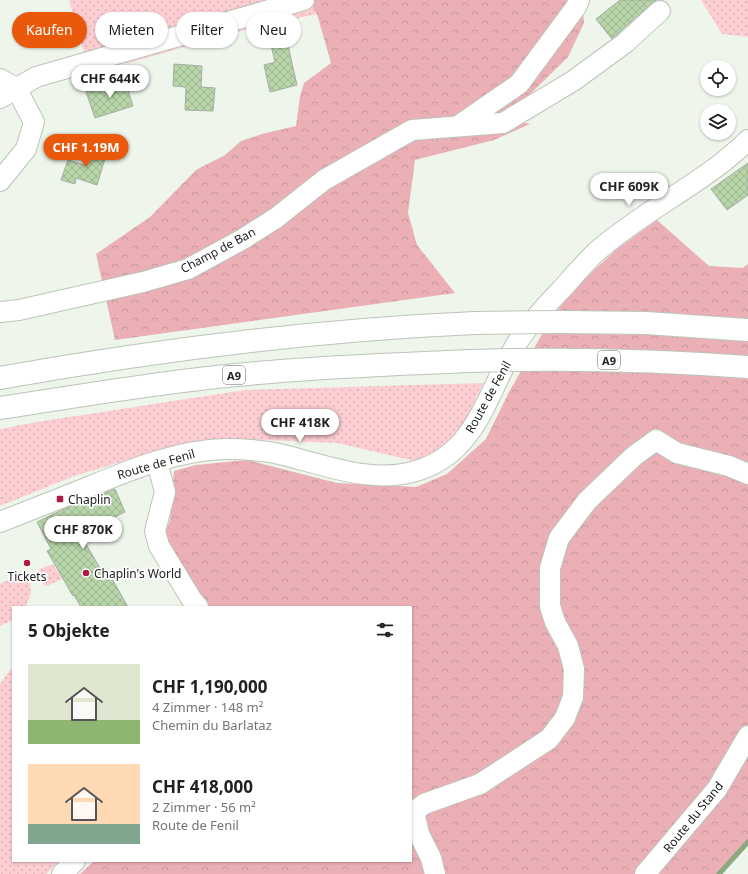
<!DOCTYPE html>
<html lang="de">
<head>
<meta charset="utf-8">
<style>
  body { margin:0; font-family:"Noto Sans",sans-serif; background:#f6f6f6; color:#202124; height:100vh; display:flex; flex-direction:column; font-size:15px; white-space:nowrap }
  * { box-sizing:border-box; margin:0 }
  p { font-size:13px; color:#757577 }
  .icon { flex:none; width:22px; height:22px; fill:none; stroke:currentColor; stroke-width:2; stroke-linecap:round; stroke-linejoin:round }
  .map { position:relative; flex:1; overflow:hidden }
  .side { position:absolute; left:12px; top:606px; width:400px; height:256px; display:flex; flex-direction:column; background:#fff; border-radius:0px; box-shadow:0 1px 3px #0004 }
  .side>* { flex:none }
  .hud { position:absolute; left:12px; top:12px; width:400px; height:36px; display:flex; gap:8px }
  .fabs { position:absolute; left:700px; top:60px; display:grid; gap:8px }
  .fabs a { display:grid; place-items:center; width:36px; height:36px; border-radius:50%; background:#fff; box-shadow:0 1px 3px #0004; font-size:20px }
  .price { position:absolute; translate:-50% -34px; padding:0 9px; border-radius:14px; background:#fff; color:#222; font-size:13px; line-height:26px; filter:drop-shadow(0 1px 2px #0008) }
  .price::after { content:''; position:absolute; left:50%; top:24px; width:12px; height:9px; margin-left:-6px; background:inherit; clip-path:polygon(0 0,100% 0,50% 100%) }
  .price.active { background:#ea580c; color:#fff }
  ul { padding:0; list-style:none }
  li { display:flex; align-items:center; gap:12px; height:100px; padding:0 16px }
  li span { display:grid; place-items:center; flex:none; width:112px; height:80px; border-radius:0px; color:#555 }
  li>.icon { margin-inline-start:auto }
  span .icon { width:48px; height:48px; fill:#fffc; stroke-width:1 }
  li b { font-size:17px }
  h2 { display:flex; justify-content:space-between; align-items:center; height:48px; padding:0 16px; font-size:17px }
  .chip { padding:0 14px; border-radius:18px; background:#fff; box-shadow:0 1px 3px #0004; font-size:14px; line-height:36px }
  .chip.active { background:#ea580c; color:#fff }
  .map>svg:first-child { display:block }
  .grass { fill:url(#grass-dots) }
  .forest { fill:url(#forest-crowns) }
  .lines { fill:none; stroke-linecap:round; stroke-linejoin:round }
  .stream { stroke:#8ca87e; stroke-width:5 }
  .building { fill:url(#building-cross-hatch); stroke:#a5ada2 }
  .minor-casing { stroke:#bcc4b9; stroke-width:22 }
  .highway-casing { stroke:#bcc4b9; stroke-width:24 }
  .minor { stroke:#fff; stroke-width:20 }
  .highway { stroke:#fff; stroke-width:22 }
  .highway-bridge-casing { stroke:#bcc4b9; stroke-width:24; stroke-linecap:butt }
  .highway-bridge { stroke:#fff; stroke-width:22 }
  .poi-dot { fill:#ae1a43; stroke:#fff; stroke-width:1.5 }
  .labels { text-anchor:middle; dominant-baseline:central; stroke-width:3.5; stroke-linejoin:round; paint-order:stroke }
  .shield { fill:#fff; stroke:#636562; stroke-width:1 }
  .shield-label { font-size:11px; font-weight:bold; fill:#20231f }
  .street-label { font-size:12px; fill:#20231f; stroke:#fff }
  .poi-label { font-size:12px; fill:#20231f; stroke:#fff; text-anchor:start }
</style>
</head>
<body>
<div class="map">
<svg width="748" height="874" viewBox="0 0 748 874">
  <defs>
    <pattern id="grass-dots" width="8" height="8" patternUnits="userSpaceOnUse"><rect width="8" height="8" fill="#fccdd1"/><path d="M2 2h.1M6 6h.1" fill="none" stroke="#d8b0b3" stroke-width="1.8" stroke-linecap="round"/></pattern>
    <pattern id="forest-crowns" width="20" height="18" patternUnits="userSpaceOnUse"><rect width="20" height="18" fill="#eab0b5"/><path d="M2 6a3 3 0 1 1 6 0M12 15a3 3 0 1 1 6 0" fill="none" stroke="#c8979b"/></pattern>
    <pattern id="building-cross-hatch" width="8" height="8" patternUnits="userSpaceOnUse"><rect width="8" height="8" fill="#b7d5a9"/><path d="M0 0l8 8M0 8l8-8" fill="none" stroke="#9db791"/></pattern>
  </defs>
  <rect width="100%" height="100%" fill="#eef6eb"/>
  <path class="grass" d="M69,0H309L317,14L252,28L128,63L86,59Z
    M701,0H748V37L722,34Z
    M483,383L466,420L443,449L415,461L337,443L243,439L180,444L74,476L0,506V429L37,422L245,390Z
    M53,564L62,579L47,586C40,584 39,579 38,572L40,569Z
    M19,574L26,575C33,588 32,594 25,607H13V620L0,626V584Z
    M13,666V861H59L46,874H0V684Z"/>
  <path class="forest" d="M309,0H582L584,23L568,57L526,98L522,122L530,124L494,140L415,160L408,213L417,245L455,293L115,340L96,254L150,217L196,170L225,155L241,141L262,134L296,126L300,96L304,83L331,63L317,14Z
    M657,220L709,266L743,268L748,264V842L721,874H80L94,861H411V607H206L163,539L170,520L174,471L196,465L247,460L337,483L416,487L447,474L486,439L509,392L550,320L576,287L617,249Z"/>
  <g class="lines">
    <path class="stream" d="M719,874L748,842"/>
  </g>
  <path class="building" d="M620,0H657L652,3L612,39L596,19Z
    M287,41L297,85L270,92L264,65L275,62L271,45Z
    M174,64L202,66L201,87L215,88L213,111L185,110L186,87L173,86Z
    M125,80L133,106L95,118L86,92Z
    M89,146L107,152L97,185L76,178L75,184L61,180L68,160L84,165Z
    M748,163V195L727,210L711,189Z
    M115,489L125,512L80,534L107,580L111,577L128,607H81L74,595L73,596L47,551L51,549L37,522L66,508Z"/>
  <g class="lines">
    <g class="minor-casing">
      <path id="minor" d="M0,79L16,88L34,122L26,149L0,181
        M0,98L36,77L304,0
        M458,126L519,84L576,7L579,0
        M0,312L19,310L143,282L188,269L243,239L276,218L324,180L412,130L503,123L573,81L625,43L660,11
        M157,462L165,492L155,531L159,546L192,600L198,607
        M0,522C25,512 51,502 76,492C123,473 174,450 225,449C242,449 259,450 275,453C321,463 372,486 419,470C476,452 487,394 514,348C519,339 526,330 532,322C541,311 550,301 560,291C571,279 582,266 594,254C608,241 625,229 641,218C677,193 717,171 748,140
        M62,874L75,861
        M435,874L431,858L419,834L414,812L424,804L480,784L549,739L565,718L573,697L574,669L568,646L555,622L550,606V568L559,538L587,501L634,456L656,440L677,453L729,466L748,474
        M645,874L717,789L748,736"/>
    </g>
    <g class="highway-casing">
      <path id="highway" d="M562,322L646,323L748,330
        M0,378C157,350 316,330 475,323
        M0,408C90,394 180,379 270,372C336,366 403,364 470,361"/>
    </g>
    <use href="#minor" class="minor"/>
    <use href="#highway" class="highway"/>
    <g class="highway-bridge-casing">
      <path id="highway-bridge" d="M475,323L562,322
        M470,361C563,358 655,360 748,367"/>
    </g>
    <use href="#highway-bridge" class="highway-bridge"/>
  </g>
  <g class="poi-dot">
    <rect x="56" y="495" width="8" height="8" rx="2"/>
    <circle cx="27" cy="563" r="4"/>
    <circle cx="86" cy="573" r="4"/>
  </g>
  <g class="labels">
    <g class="shield">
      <rect x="598" y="351" width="22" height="18" rx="3"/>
      <rect x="223" y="366" width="22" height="18" rx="3"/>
    </g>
    <g class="shield-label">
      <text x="609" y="360">A9</text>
      <text x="234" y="375">A9</text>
    </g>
    <g class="street-label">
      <text transform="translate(218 250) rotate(-28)">Champ de Ban</text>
      <text transform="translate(488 397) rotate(-61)">Route de Fenil</text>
      <text transform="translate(156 464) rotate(-16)">Route de Fenil</text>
      <text transform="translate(693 817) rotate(-51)">Route du Stand</text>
    </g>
    <g class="poi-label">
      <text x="68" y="499">Chaplin</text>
      <text x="94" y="573">Chaplin's World</text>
      <text x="27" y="576" text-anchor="middle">Tickets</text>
    </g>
  </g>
</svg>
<div class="fabs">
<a><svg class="icon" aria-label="locate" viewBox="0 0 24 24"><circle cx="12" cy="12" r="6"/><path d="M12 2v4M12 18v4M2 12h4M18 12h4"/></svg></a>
<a><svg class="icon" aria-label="layers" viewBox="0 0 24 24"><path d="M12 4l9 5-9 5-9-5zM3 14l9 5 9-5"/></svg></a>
</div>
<b class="price" style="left:110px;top:99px">CHF 644K</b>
<b class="price active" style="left:86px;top:168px">CHF 1.19M</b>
<b class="price" style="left:629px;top:207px">CHF 609K</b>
<b class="price" style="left:300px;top:443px">CHF 418K</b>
<b class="price" style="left:83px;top:550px">CHF 870K</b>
<div class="hud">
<a class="chip active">Kaufen</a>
<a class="chip">Mieten</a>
<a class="chip">Filter</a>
<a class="chip">Neu</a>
</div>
<section class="side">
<h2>5 Objekte<svg class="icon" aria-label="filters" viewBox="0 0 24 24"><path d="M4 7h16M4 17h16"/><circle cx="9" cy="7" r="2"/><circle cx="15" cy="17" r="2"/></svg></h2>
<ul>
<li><span style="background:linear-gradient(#dfe7d0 70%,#8fb573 0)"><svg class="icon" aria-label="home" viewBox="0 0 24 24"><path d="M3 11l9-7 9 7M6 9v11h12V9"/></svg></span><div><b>CHF 1,190,000</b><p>4 Zimmer · 148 m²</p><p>Chemin du Barlataz</p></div></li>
<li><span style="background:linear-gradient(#ffd9b3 75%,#7fa58c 0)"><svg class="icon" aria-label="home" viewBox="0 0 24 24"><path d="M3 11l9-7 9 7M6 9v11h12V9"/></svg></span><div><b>CHF 418,000</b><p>2 Zimmer · 56 m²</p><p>Route de Fenil</p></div></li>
</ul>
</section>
</div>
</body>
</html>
